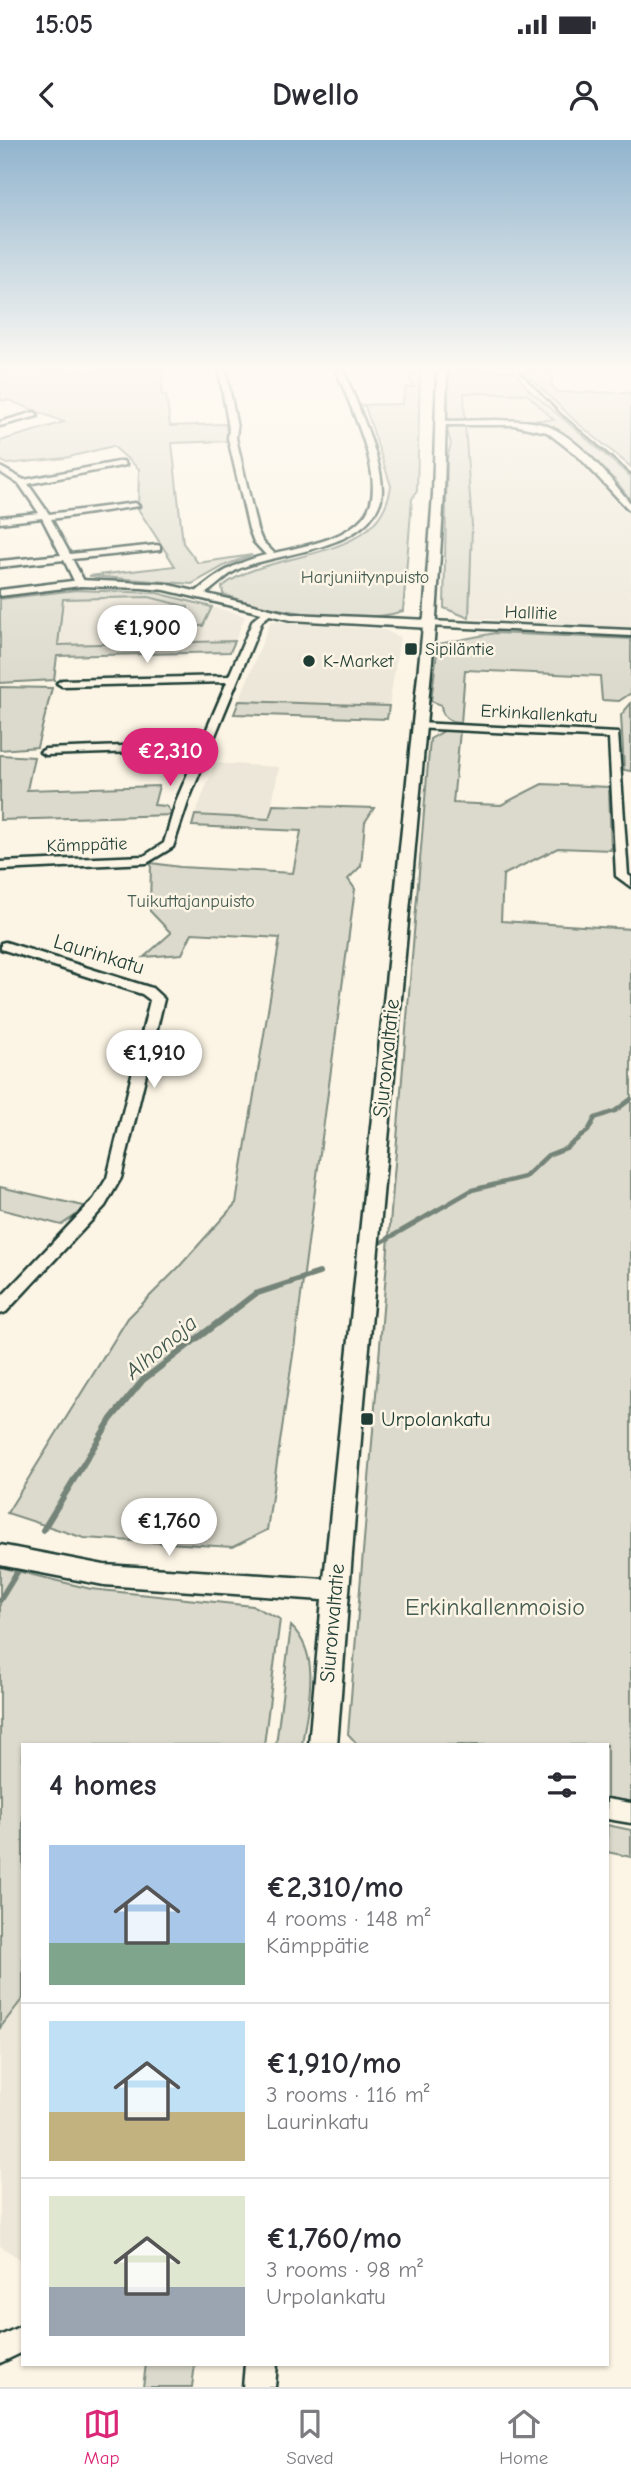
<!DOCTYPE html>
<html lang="en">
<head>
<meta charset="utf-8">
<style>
  body { margin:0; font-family:"Comic Neue",sans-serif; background:#f7f7f7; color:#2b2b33; height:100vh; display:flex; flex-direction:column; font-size:26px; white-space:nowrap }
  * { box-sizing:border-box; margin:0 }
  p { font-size:23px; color:#7c7c81 }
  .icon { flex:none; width:38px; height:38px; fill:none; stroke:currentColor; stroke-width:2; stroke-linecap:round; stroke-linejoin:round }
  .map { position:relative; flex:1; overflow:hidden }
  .drawer { position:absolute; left:21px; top:1603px; width:588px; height:623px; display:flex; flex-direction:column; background:#fff; border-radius:0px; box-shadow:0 2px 5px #0004 }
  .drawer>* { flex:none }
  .price { position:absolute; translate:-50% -60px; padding:0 16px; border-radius:24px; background:#fff; color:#222; font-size:23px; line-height:46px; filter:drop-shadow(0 2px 4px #0008) }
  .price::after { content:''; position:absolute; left:50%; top:42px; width:21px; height:16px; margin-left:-10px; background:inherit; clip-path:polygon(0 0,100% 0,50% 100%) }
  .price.current { background:#db2777; color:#fff }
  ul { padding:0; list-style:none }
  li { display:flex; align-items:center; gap:21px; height:175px; padding:0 28px }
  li+li { border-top:2px solid #e1e1e2 }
  li span { display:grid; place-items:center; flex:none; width:196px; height:140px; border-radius:0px; color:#555 }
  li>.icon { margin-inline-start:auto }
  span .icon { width:84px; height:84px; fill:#fffc; stroke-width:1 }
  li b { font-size:30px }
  h2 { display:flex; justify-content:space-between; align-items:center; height:84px; padding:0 28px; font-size:30px }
  .status { display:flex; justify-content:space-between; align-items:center; height:49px; padding:0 35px; background:#fff; direction:ltr }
  .status svg { height:19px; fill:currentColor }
  header { display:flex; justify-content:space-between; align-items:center; height:91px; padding:0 28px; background:#fff; font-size:32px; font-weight:600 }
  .dock { display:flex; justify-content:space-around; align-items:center; height:98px; border-top:2px solid #e1e1e2; background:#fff; font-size:19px; color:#7c7c81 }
  .dock a { display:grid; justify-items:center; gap:4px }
  .dock .current { color:#db2777 }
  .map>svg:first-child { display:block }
  .built { fill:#ece7d8 }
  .green { fill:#dcdacc; stroke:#7e8c80; stroke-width:2 }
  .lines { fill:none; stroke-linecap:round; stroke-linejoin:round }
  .stream-far2 { stroke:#758479; stroke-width:2.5 }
  .stream-far1 { stroke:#758479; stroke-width:4.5 }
  .stream { stroke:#758479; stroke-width:6 }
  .minor-casing { stroke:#1f3d34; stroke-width:5 }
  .tertiary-casing { stroke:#1f3d34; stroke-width:5 }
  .secondary-casing { stroke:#1f3d34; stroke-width:5 }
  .minor { fill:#fcf5e5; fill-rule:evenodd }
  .tertiary { fill:#fcf5e5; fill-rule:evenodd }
  .secondary { fill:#fcf5e5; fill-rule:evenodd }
  .rail { stroke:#1f3d34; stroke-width:2.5 }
  .poi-dot { fill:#1f3d34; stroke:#fcf5e5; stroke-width:2.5 }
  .labels { text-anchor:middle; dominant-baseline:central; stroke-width:5; stroke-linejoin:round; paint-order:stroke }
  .far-park-label { font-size:18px; fill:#455c52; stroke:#fcf5e5 }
  .far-street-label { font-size:18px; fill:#1f3d34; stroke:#fcf5e5 }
  .far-poi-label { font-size:18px; fill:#1f3d34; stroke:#fcf5e5; text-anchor:start }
  .street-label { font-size:21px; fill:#1f3d34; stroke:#fcf5e5 }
  .poi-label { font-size:21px; fill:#1f3d34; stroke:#fcf5e5; text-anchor:start }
  .water-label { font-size:23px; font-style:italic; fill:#435a51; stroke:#fcf5e5 }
  .near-park-label { font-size:24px; fill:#455c52; stroke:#fcf5e5 }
</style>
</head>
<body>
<div class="status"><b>15:05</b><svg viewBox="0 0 49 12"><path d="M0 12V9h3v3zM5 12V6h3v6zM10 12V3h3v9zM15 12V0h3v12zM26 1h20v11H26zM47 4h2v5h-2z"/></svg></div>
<header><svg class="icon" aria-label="back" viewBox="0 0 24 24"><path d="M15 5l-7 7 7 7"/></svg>Dwello<svg class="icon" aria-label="person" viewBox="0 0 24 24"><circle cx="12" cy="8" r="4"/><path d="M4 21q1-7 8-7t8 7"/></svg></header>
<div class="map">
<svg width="631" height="2247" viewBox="0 0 631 2247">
  <rect width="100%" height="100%" fill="#fcf5e5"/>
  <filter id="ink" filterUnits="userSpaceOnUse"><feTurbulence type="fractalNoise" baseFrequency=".0143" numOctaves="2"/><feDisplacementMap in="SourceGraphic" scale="14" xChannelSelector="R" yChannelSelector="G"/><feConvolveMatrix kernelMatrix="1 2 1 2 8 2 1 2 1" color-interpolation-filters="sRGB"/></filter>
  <g filter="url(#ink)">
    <path class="built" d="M464,253L527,254L555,280L465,282Z
      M465,285L519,286L547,292L602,339L631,377V489L469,478L472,386Z
      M150,457L189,467L186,486H203L212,467L245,476L235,501L58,505L63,459Z
      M271,481L384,490L400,497L389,566L239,561Z
      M215,623L279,627L269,679L195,675Z
      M23,1858V2121L0,2106V1888Z"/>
    <path class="green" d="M0,231H163L162,255H166L170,286L225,284L230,301L172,303L183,403L198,423L252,415L226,425L192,444L89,436L175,426L138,369L139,329L113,306L65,318L7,324L0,320V301L64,282L11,261L0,260Z
      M406,231H420L417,351L412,359L403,471C362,485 264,471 223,454L222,447C271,406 379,427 391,346L365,266L357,265L402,264L406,247H414Z
      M448,231H514L528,249L631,337V360L615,340L553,287L515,283L514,280H554L527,254L464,253L465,282L453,281L446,277Z
      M523,231H554L551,244L557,252L631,253V327L574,280Z
      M452,285H465L472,386L469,478L444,468L447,319L451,304L447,289Z
      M76,450L157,453L212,467L203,486H185L188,467L149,457L63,459L58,505L235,501L230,512L57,516L54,540L0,543V459Z
      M495,493L631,499V553L619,561L602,560L600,536L465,530L461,583C449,582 442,578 441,565L431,561L438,504Z
      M0,547L52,548L37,607L0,610Z
      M239,561L389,566L387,579L234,574Z
      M631,563V631L624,630L621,575Z
      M444,591H460L453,663L501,665L542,644L609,647L611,710L558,708L503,735L501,781L631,789V1665L607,1660V1605H358L348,1594L430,599Z
      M0,615L34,617L27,650L159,646L154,665L166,666L173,675L0,680Z
      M273,665L374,668L365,682L361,726L348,739L355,749L295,1201L267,1390L233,1407L84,1398L7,1373L128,1178L178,1128L236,1063L280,798L192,793L182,814L144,817L171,793L150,771L151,723L180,727L293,733L301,691L192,686L195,675L269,679Z
      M0,1047L88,1067L61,1085L0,1069Z
      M0,1427L91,1449L253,1466L280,1479L264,1605H23V1858L0,1888Z
      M291,1486C323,1517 307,1565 302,1605H276Z
      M607,1685L631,1690V1717L607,1712Z
      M146,2224H195L192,2247H143Z"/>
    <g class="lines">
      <path class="stream-far2" d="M0,233L10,231"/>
      <path class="stream-far1" d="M382,1102L472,1050L525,1037L548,1015L566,1008L588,991L595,978L615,971L631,959"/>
      <path class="stream" d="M43,1390L111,1279L143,1240L255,1154L319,1133
        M0,1460L19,1429"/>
      <g class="minor-casing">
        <path id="minor" d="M219,231H226L237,288L236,298L257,389L262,401L274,413C303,406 343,401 364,376C391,344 349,266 337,231H344C355,261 388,329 381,359C375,382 352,396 331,403C302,414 272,417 243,427C226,433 215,450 199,457L196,456V452C218,433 237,422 266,415L254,402L249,389L228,298L229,288Z
          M35,272L38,276L0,286V282Z
          M498,280C515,281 536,280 552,288C583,303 609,337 631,364V372L579,317L547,292L514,285H442L438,283L442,281Z
          M123,321L126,325L28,344L49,374L135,363L139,366L51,379L70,414L157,405L160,406V410L72,419L85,443L80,446L75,443L64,420L0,427V421L61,415L42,378L0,383V377L39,373L20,345L0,332V327L24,340Z
          M264,471L272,473L262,481L189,659L173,707L147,723L0,730V722L144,716L164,703L177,659L198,610L45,615L40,612L45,609L201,603L227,542L62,546L57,543L62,540L229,536L253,480Z
          M430,481L631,490V496L427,486V482Z
          M418,583L618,593L628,735L631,737V747L616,736L609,598L414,588V584Z
          M5,802L152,848L164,859L121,1038L105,1066L6,1172L0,1174V1158L94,1059L107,1038L150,860L142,854L1,809V803Z
          M607,1659L631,1663V1683L607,1679Z
          M23,2185V2212L0,2223V2196Z"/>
      </g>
      <g class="tertiary-casing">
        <path id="tertiary" d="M80,440L165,444L291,474L430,480L436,484L430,488L291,480L165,450L142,448L80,446L0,456V450Z
          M245,2224H277L275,2247H243Z"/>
      </g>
      <g class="secondary-casing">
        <path id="secondary" d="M437,231H447L444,354L436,477L363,1273L337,1605H309L322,1460L104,1445L0,1425V1405L104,1425L324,1439L424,477L433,354Z"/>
      </g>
      <use href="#minor" class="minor"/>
      <use href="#tertiary" class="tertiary"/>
      <use href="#secondary" class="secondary"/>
      <path class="rail" d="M519,231L561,274L631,334"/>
    </g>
  </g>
  <linearGradient id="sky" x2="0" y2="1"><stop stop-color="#91b4ce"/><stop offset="0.42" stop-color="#fefaf3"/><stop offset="1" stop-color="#fefaf3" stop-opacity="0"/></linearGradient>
  <rect width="631" height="546" fill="url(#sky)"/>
  <g class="poi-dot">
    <rect x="404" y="502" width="14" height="14" rx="3.5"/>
    <circle cx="309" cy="521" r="7"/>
    <rect x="360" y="1272" width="14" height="14" rx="3.5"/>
  </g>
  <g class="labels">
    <g class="far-park-label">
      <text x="365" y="437">Harjuniitynpuisto</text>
      <text x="191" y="761">Tuikuttajanpuisto</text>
    </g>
    <g class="far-street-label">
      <text transform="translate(531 473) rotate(2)">Hallitie</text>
      <text transform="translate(539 574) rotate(3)">Erkinkallenkatu</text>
      <text transform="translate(87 705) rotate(-2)">Kämppätie</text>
    </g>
    <g class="far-poi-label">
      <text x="425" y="509">Sipiläntie</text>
      <text x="323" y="521">K-Market</text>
    </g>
    <g class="street-label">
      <text transform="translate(99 814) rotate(17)">Laurinkatu</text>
      <text transform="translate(386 918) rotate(-84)">Siuronvaltatie</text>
      <text transform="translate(332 1483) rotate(-85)">Siuronvaltatie</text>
    </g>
    <g class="poi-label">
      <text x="381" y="1279">Urpolankatu</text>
    </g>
    <g class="water-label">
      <text transform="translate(161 1207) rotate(-40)">Alhonoja</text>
    </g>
    <g class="near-park-label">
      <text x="495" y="1467">Erkinkallenmoisio</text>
    </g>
  </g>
</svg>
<b class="price" style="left:147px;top:525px">€1,900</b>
<b class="price current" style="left:170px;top:648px">€2,310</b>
<b class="price" style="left:154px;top:950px">€1,910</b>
<b class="price" style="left:169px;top:1418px">€1,760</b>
<section class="drawer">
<h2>4 homes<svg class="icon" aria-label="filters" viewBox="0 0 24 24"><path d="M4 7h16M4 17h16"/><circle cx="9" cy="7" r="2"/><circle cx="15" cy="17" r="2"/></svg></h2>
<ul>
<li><span style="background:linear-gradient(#a9c7e8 70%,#7fa58c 0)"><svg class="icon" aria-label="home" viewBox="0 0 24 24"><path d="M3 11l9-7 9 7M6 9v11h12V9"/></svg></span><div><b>€2,310/mo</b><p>4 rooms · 148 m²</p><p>Kämppätie</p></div></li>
<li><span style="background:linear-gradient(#bfe0f5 65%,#c2b280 0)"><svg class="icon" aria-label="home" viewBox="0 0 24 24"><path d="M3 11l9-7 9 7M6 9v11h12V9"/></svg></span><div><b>€1,910/mo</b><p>3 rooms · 116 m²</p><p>Laurinkatu</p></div></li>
<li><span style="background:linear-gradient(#dfe7d0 65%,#9aa5b1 0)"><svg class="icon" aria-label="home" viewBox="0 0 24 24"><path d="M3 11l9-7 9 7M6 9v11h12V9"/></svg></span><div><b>€1,760/mo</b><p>3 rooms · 98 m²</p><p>Urpolankatu</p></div></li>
</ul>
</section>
</div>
<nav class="dock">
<a class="current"><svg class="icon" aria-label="map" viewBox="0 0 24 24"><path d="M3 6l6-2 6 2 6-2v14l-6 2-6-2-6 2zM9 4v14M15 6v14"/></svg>Map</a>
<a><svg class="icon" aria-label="saved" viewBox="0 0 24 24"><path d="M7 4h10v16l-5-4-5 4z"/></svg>Saved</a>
<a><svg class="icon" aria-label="home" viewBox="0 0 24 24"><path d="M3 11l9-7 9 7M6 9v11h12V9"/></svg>Home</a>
</nav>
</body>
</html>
